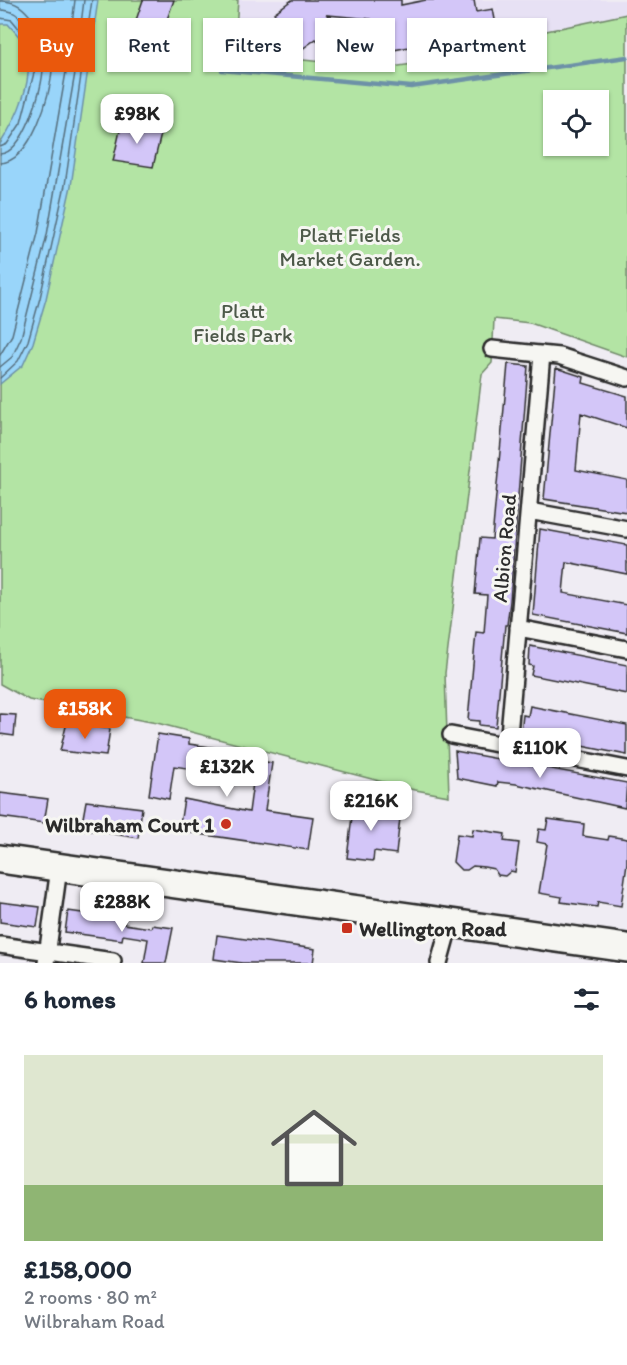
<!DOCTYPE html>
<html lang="en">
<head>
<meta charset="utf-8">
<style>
  body { margin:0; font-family:Itim,sans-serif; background:#f6f6f7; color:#1f2937; height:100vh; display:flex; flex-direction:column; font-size:22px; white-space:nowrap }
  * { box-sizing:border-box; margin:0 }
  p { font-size:20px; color:#747a83 }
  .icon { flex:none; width:33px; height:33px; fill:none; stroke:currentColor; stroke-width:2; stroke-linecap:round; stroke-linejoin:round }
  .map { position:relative; height:963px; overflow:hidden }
  .side { display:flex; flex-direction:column; background:#fff; flex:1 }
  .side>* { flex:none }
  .guide { position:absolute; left:18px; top:18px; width:591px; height:54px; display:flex; gap:12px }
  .tools { position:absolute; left:543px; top:90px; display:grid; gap:12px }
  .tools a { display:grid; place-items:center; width:66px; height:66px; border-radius:0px; background:#fff; box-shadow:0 2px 4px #0004; font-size:30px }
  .price { position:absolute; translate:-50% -51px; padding:0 14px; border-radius:12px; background:#fff; color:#222; font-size:20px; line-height:39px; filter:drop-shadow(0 2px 3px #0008) }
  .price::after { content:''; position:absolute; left:50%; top:36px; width:18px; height:14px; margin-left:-9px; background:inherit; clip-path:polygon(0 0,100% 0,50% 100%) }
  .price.current { background:#ea580c; color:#fff }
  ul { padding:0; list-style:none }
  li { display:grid; align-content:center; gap:12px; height:318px; padding:0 24px }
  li+li { border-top:2px solid #e0e1e3 }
  li span { display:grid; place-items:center; height:186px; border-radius:0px; color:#555 }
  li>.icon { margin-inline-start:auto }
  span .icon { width:108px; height:108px; fill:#fffc; stroke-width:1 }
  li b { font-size:26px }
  h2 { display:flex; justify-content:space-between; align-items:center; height:72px; padding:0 24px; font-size:26px }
  .tag { padding:0 21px; border-radius:0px; background:#fff; box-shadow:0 2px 4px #0004; font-size:21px; line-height:54px }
  .tag.current { background:#ea580c; color:#fff }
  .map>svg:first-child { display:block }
  .built { fill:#e7e1f4 }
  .green { fill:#b3e4a4; stroke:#6f8868; stroke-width:1.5; fill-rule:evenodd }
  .water { fill:#99d5fa; stroke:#6d91a7; stroke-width:1.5 }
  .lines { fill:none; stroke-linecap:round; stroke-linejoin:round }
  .shore { stroke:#576f7e; stroke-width:1.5 }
  .stream { stroke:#6d91a7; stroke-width:4.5 }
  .building { fill:#d3c6f8; stroke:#2b2b2b; stroke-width:1.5 }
  .street-casing { stroke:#2b2b2b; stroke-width:20 }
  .highway-casing { stroke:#2b2b2b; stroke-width:32 }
  .street { stroke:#f6f6f2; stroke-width:15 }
  .highway { stroke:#f6f6f2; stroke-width:27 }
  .poi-dot { fill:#c8321e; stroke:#f6f6f2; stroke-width:2 }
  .labels { text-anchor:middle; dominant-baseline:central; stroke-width:6; stroke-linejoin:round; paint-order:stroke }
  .park-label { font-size:21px; fill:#4d5949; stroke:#f6f6f2 }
  .street-label { font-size:21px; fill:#2b2b2b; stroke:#f6f6f2 }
  .poi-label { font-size:21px; font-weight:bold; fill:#2b2b2b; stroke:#f6f6f2; text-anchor:end }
</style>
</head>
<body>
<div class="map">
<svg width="627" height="963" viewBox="0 0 627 963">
  <rect width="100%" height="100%" fill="#efecf3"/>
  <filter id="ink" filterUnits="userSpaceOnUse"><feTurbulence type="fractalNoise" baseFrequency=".0167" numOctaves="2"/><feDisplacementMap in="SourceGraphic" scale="12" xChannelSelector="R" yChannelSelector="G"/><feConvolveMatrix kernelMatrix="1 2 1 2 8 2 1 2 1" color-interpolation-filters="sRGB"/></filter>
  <g filter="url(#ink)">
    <path class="built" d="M226,0H627V54L516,71L220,69Z"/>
    <path class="green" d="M0,0H238L235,46L265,62L303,60L384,68L480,55L518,37L627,14V357L530,323L494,319L492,363L482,374L445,673L449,796L410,789L157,723L29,700L0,684ZM554,100H598V146H554Z"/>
    <path class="water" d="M0,0H98L71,186L46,299L33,343L23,365L0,384V144C17,118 36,78 25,47C23,39 14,31 8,24H0Z"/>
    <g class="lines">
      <path class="shore" d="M0,1C17,1 24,8 34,21C46,35 51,49 52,67C52,93 31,162 0,163
        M0,10C14,10 18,15 26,25C37,38 42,51 43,68C43,88 24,153 0,154
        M0,18L12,20L30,42L35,69L21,123L7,144L0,147
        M0,355L12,335L38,233L66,72L75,0
        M0,367L12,357L21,338L47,235L75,73L84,0
        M0,378L18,361L28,341L40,298L65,185L92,0"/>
      <path class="stream" d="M222,70L411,87L627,57"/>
    </g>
    <path class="building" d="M143,0H174L161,36L134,26Z
      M292,0H401V5L426,0H474L476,12L493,9L497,30L378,53L371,19L327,15L337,29L319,42L316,39L291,57L278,40L289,32L274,13Z
      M122,122L162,130L153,167L113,161Z
      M508,364L528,366L510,601L507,625H505L496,727L479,725V721L468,720L476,632L484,633L487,595L475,594L480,538L492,539Z
      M556,368L584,377L583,383L627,396V428L581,413L576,470L627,480V512L544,499Z
      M540,529L627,545V574L566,562L563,593L627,605V633L533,615Z
      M530,646L627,665V694L531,675L533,666L529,665Z
      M530,706L627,725V755L521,734L523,715L528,716Z
      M0,714L16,715L14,736L0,734Z
      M67,722L110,729L106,756L60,751Z
      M158,734L189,739V744L217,748V751L246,756L245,759L272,763L265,810L313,817L308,850L179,831L184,799L249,812L254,775L241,773L242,770L201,764L200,770L174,766L169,799L149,795Z
      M455,751L627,783L625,808L516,784L498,782L497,786L457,778Z
      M0,793L48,799L44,823L0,817Z
      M354,800L376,803L375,815L400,818L396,854L374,851L373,861L347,858Z
      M86,801L142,808L138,838L81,829Z
      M548,819L584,824L583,836L608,840L609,836L627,839V863L621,906L598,902L597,907L561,902L562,897L539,893L547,844L537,842L539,829L546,830Z
      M473,829L505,834L504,841L519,843L515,872L511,871L505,876L498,875L494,869L484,867L473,866L467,870H461L453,862L457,834L472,836Z
      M0,902L40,907L37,927L0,922Z
      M68,911L125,919L124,924L151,928L152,925L173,928L166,963H144L148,939L123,935L122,940L65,932Z
      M217,935L315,949L313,963H242L214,959Z"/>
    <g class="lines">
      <g class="street-casing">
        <path id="street" d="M492,349L559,356L627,378
          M529,511L627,529
          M518,628L627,649
          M451,735L627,769
          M508,746L542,354
          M0,945L113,961
          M46,963L59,868
          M439,963L450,923"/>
      </g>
      <g class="highway-casing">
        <path id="highway" d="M0,859L627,948"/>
      </g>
      <use href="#street" class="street"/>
      <use href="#highway" class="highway"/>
    </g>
  </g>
  <g class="poi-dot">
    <circle cx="226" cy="824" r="6"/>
    <rect x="341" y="922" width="12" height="12" rx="3"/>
  </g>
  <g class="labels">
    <g class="park-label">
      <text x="350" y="234">Platt Fields<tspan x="350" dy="24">Market Garden.</tspan></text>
      <text x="243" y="310">Platt<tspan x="243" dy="24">Fields Park</tspan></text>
    </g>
    <g class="street-label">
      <text transform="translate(504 548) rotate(-85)">Albion Road</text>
    </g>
    <g class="poi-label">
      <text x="214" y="824">Wilbraham Court 1</text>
      <text x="359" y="928" text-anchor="start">Wellington Road</text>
    </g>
  </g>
</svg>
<div class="tools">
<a><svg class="icon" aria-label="locate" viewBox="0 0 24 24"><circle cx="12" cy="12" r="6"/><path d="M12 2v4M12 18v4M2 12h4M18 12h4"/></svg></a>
</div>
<b class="price" style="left:137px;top:145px">£98K</b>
<b class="price current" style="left:85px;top:740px">£158K</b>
<b class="price" style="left:540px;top:779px">£110K</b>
<b class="price" style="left:227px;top:798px">£132K</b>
<b class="price" style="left:371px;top:832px">£216K</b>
<b class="price" style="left:122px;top:933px">£288K</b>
<div class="guide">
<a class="tag current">Buy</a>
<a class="tag">Rent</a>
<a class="tag">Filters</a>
<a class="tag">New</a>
<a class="tag">Apartment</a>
</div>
</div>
<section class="side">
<h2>6 homes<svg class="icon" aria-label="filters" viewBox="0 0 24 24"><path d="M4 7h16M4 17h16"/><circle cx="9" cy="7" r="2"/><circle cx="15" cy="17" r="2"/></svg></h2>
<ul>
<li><span style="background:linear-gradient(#dfe7d0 70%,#8fb573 0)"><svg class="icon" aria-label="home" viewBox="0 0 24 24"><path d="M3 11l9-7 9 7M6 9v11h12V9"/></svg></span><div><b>£158,000</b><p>2 rooms · 80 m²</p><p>Wilbraham Road</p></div></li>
</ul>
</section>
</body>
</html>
